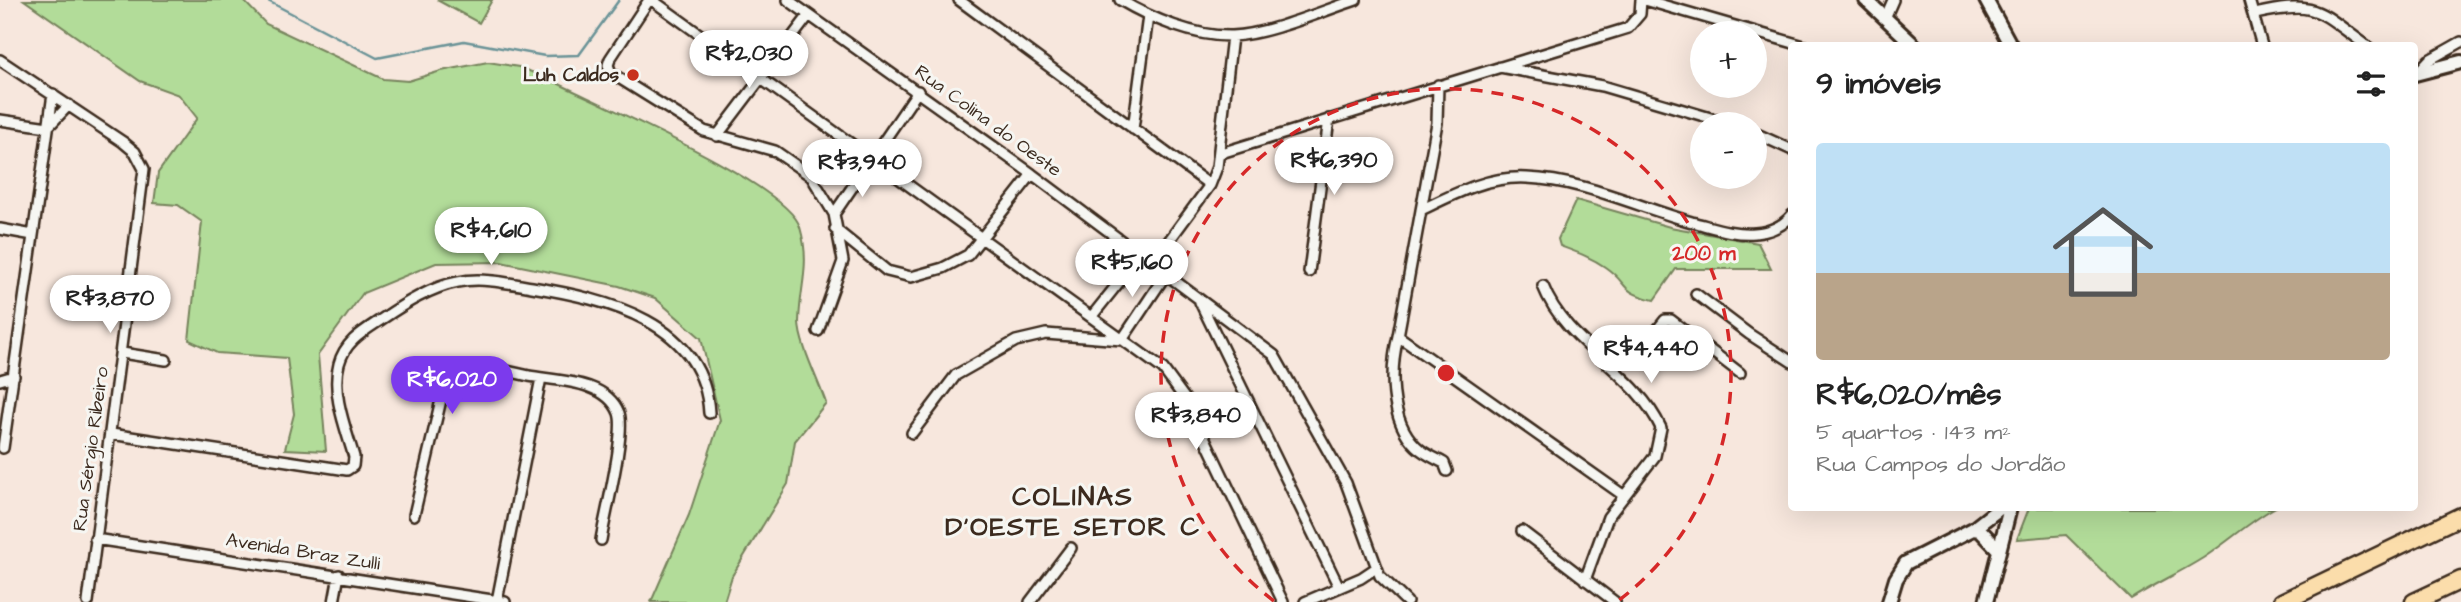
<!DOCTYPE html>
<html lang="pt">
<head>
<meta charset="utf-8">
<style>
  body { margin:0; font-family:"Architects Daughter",sans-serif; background:#f2f2f2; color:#222; height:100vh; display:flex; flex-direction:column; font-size:26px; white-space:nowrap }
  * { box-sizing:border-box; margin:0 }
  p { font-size:23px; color:#767676 }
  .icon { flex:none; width:38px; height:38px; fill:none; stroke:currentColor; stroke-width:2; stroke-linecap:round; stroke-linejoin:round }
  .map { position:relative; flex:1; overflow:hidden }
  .sheet { position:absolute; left:1788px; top:42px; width:630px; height:469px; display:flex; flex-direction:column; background:#fff; border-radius:7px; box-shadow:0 7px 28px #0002 }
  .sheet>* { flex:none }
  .controls { position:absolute; left:1690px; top:21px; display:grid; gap:14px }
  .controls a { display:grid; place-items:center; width:77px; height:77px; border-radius:50%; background:#fff; box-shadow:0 7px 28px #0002; font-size:35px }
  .price { position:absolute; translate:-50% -60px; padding:0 16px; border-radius:24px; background:#fff; color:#222; font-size:23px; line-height:46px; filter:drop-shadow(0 2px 4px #0008) }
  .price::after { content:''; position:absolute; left:50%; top:42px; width:21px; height:16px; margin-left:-10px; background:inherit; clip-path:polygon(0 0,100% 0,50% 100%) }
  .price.selected { background:#7c3aed; color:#fff }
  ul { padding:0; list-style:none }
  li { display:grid; align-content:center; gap:14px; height:371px; padding:0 28px }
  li+li { border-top:2px solid #e0e0e0 }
  li span { display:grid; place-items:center; height:217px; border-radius:7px; color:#555 }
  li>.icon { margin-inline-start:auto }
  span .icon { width:126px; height:126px; fill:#fffc; stroke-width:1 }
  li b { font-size:30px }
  h2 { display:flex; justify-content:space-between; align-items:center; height:84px; padding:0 28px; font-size:30px }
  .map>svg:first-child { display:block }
  .green { fill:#b2dc99; stroke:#76835c; stroke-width:2 }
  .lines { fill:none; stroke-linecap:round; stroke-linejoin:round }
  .stream { stroke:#6a9397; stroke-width:2.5 }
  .street-casing { stroke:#3b2a1e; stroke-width:14 }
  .secondary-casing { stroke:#3b2a1e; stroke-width:18 }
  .highway-casing { stroke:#3b2a1e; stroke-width:21 }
  .street { stroke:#f6f6f2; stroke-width:9 }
  .secondary { stroke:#f6f6f2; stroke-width:12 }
  .highway { stroke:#fbddab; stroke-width:16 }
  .ring { fill:none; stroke:#d62828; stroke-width:3.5; stroke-dasharray:12 9 }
  .poi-dot { fill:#c8321e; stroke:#f6f6f2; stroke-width:2.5 }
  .labels { text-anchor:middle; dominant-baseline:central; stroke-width:6; stroke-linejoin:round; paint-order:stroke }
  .poi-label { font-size:19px; font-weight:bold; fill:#3b2a1e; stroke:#f6f6f2; text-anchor:end }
  .street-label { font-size:19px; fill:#3b2a1e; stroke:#f6f6f2 }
  .district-label { font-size:26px; font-weight:bold; letter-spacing:2px; fill:#3b2a1e; stroke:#f6f6f2 }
  .centre { fill:#d62828; stroke:#f6f6f2; stroke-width:3.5 }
  .ring-label { font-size:21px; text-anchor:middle; font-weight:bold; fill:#d62828; stroke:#f6f6f2; stroke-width:6; stroke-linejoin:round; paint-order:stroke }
</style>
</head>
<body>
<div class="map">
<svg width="2461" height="602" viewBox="0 0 2461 602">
  <rect width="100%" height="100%" fill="#f7e7dd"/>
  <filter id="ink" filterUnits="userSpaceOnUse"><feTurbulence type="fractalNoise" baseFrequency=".0143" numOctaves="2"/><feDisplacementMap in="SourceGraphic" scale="14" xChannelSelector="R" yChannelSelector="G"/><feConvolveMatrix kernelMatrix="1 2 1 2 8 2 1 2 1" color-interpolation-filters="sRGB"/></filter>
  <g filter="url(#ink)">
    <path class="green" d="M24,0H243L266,24L383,79L408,81L441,71L488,62L519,67L549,79C596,103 787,184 800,227C811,265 800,285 799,322C799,343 819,382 826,403L795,441L788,484L732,576L724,602H651L689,515L720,420L701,338L655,298L619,286L501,262L436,263L363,293L318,355L326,451L285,449L294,414L287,358L217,353L189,340L202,222L178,205L154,203L158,173L197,118L179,95L140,81Z
      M437,0H492L479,23Z
      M1576,200L1670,227L1758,243L1771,269H1676L1654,300C1617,291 1631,285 1605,267C1591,257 1576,252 1560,246L1558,239Z
      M2029,508H2274C2249,522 2228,542 2203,558C2179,573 2155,584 2131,599L2066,535L2017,539Z"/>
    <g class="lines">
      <path class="stream" d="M266,0L377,58L464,41L545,56L579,55L619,0"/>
      <g class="street-casing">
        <path id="street" d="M649,0L610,59L608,65L611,73L704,131L775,151L811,176L834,214L843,261L818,331
          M652,0L1163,369L1188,403L1283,602
          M788,0L1032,174L1274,355L1346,483L1380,576L1407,602
          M959,0L1210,185
          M1120,0C1152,19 1195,37 1232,36C1267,35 1322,11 1356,0
          M1645,0L1804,46
          M2249,0L2262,46
          M2255,14C2318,0 2317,10 2367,46
          M1886,16L1893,0
          M0,60L123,142L135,152L144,169L88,602
          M1500,67L1602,86L1731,124
          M2417,73L2429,60L2461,42
          M1438,85L1437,123L1398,336L1623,495
          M0,120L48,127
          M49,126L69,105
          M1133,129L1148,16
          M1755,133L1792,150
          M717,136L809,15
          M1221,153L1628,28L1640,14L1641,0
          M1421,210C1456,193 1488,176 1527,178C1583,180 1638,207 1692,222C1712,227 1733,235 1755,233C1769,232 1783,226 1792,215
          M834,214L918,91
          M0,229L33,235
          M835,229L887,271L911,277L943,268L968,255L1032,174
          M1152,264L1210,185L1217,167L1232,36
          M1309,272L1329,119
          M1543,286C1566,345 1635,371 1661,428L1655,456L1608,517L1585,580
          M1696,294L1749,334L1792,362
          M1200,302L1339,587
          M1092,316L1140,256
          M1398,336C1390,370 1389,420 1416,446C1424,454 1435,458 1444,463L1447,471
          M122,353L166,360
          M1637,355L1665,320H1671L1740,373
          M0,380L14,376
          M912,433L956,375L1016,341L1046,334L1122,340L1166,274
          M111,434L347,470L353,466L354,457C346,429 331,393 339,364C345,341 364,331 382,319C404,304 431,287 458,282C481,277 508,283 532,287C606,299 704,322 709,413
          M3,448L53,94
          M414,515L444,387C454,380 463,372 476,369C493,367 512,372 529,376C557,381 606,380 619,413C626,433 605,515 601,540
          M1522,531L1615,602
          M95,539L505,602
          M497,601L541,378
          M334,602L339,575
          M1030,602L1071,548
          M1305,602L1361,578L1376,568"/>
      </g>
      <g class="secondary-casing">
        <path id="secondary" d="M1866,0L1915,46
          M1986,0L2011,46
          M2415,74L2461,62
          M1973,529L1980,530L1999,550
          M1889,602L1896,579L1906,563L1973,529L2000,508
          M1986,602L2010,508"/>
      </g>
      <g class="highway-casing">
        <path id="highway" d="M2282,602L2461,516
          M2414,602L2461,580"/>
      </g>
      <use href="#street" class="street"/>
      <use href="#secondary" class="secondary"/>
      <use href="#highway" class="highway"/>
    </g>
  </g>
  <path class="ring" d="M1274 601A285 285 0 1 1 1618 601"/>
  <circle class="poi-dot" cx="633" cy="75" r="7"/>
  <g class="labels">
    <g class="poi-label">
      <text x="619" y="75">Luh Caldos</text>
    </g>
    <g class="street-label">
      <text transform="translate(988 121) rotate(36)">Rua Colina do Oeste</text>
      <text transform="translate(91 449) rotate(-82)">Rua Sérgio Ribeiro</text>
      <text transform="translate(303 552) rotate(9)">Avenida Braz Zulli</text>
    </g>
    <g class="district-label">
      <text x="1073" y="497">COLINAS<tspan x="1073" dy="30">D'OESTE SETOR C</tspan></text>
    </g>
  </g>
  <circle cx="1446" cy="373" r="10" class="centre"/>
  <g class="ring-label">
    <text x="1704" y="260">200 m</text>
  </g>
</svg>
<div class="controls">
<a>+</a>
<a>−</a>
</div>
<b class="price" style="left:749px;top:90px">R$2,030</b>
<b class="price" style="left:1334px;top:197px">R$6,390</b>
<b class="price" style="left:862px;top:199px">R$3,940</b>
<b class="price" style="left:491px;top:267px">R$4,610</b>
<b class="price" style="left:1132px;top:299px">R$5,160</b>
<b class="price" style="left:110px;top:335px">R$3,870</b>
<b class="price" style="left:1651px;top:385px">R$4,440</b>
<b class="price selected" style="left:452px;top:416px">R$6,020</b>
<b class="price" style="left:1196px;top:452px">R$3,840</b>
<section class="sheet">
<h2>9 imóveis<svg class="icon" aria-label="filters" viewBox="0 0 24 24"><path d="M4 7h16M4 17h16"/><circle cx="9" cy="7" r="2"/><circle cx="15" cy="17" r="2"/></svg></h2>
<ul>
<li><span style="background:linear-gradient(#bfe0f5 60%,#b9a48a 0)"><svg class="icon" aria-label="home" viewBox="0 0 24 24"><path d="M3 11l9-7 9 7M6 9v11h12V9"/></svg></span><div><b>R$6,020/mês</b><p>5 quartos · 143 m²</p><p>Rua Campos do Jordão</p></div></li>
</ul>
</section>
</div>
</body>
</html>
